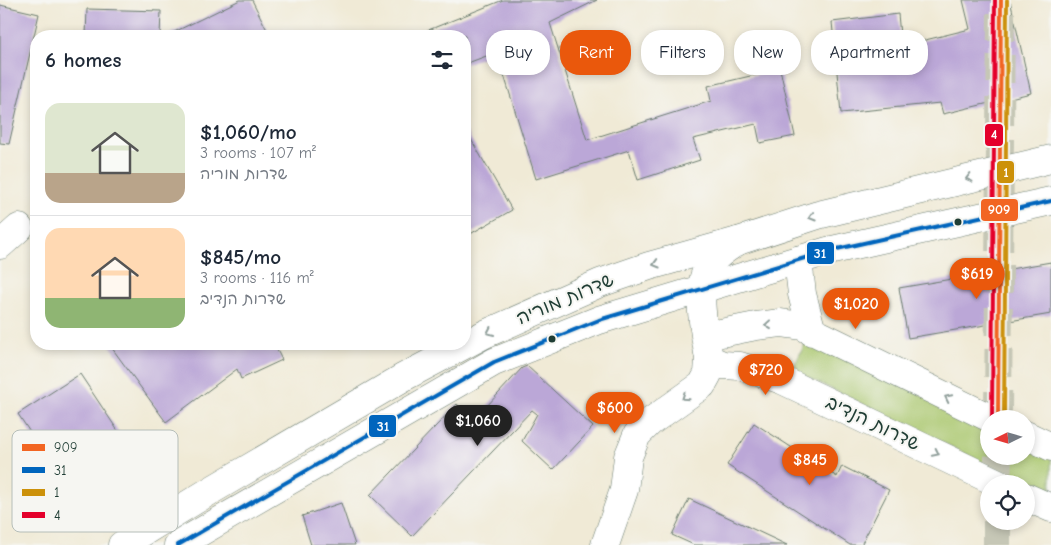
<!DOCTYPE html>
<html lang="en">
<head>
<meta charset="utf-8">
<style>
  body { margin:0; font-family:"Comic Neue","Playpen Sans Hebrew",sans-serif; background:#f2f2f3; color:#1f2937; height:100vh; display:flex; flex-direction:column; font-size:19px; white-space:nowrap }
  * { box-sizing:border-box; margin:0 }
  p { font-size:16px; color:#747a83 }
  .icon { flex:none; width:28px; height:28px; fill:none; stroke:currentColor; stroke-width:2; stroke-linecap:round; stroke-linejoin:round }
  .map { position:relative; flex:1; overflow:hidden }
  .details { position:absolute; left:30px; top:30px; width:441px; height:320px; display:flex; flex-direction:column; background:#fff; border-radius:20px; box-shadow:0 2px 8px #0003 }
  .details>* { flex:none }
  .hud { position:absolute; left:486px; top:30px; width:475px; height:45px; display:flex; gap:10px }
  .needle { width:32px; rotate:265deg }
  .buttons { position:absolute; left:980px; top:410px; display:grid; gap:10px }
  .buttons a { display:grid; place-items:center; width:55px; height:55px; border-radius:50%; background:#fff; box-shadow:0 2px 8px #0003; font-size:25px }
  .price { position:absolute; translate:-50% -42px; padding:0 11px; border-radius:18px; background:#ea580c; color:#fff; font-size:16px; line-height:32px; filter:drop-shadow(0 1px 2px #0008) }
  .price::after { content:''; position:absolute; left:50%; top:30px; width:15px; height:11px; margin-left:-8px; background:inherit; clip-path:polygon(0 0,100% 0,50% 100%) }
  .price.current { background:#222; color:#fff }
  ul { padding:0; list-style:none }
  li { display:flex; align-items:center; gap:15px; height:125px; padding:0 15px }
  li+li { border-top:1px solid #e0e1e3 }
  li span { display:grid; place-items:center; flex:none; width:140px; height:100px; border-radius:15px; color:#555 }
  li>.icon { margin-inline-start:auto }
  span .icon { width:60px; height:60px; fill:#fffc; stroke-width:1 }
  li b { font-size:21px }
  h2 { display:flex; justify-content:space-between; align-items:center; height:60px; padding:0 15px; font-size:21px }
  .tag { padding:0 18px; border-radius:20px; background:#fff; box-shadow:0 2px 8px #0003; font-size:18px; line-height:45px }
  .tag.current { background:#ea580c; color:#fff }
  .map>svg:first-child { display:block }
  .green { fill:#aac76e; stroke:#648251 }
  .building { fill:#bba7d7 }
  .lines { fill:none; stroke-linecap:round; stroke-linejoin:round }
  .highway-tunnel { stroke:#c6c7b6; stroke-width:28; stroke-dasharray:28 14; stroke-linecap:butt }
  .minor-casing { stroke:#687a6d; stroke-width:29 }
  .major-casing { stroke:#687a6d; stroke-width:29 }
  .minor { stroke:#fff; stroke-width:28 }
  .major { stroke:#fff; stroke-width:28 }
  .bus-1-casing { stroke:#f6f6f2; stroke-width:8 }
  .bus-2-casing { stroke:#f6f6f2; stroke-width:8 }
  .bus-3-casing { stroke:#f6f6f2; stroke-width:8 }
  .bus-4-casing { stroke:#f6f6f2; stroke-width:8 }
  .bus-1 { stroke:#f26522; stroke-width:4 }
  .bus-2 { stroke:#0065bd; stroke-width:4 }
  .bus-3 { stroke:#cc910a; stroke-width:4 }
  .bus-4 { stroke:#e4002b; stroke-width:4 }
  .oneway { stroke:#8f9e9a }
  .bus-dot { fill:#1f3d34; stroke:#f6f6f2; stroke-width:2 }
  .labels { text-anchor:middle; dominant-baseline:central; stroke-width:4; stroke-linejoin:round; paint-order:stroke }
  .street-label { font-size:19px; fill:#1f3d34; stroke:#f6f6f2 }
  .key { fill:#f6f6f2; stroke:#b6beb9; stroke-width:1 }
  .key-label { font-size:14px; fill:#1f3d34 }
  .line-badge { stroke:#f6f6f2; stroke-width:2 }
  .badge-label { font-size:14px; text-anchor:middle; font-weight:bold; fill:#fff }
</style>
</head>
<body>
<div class="map">
<svg width="1051" height="545" viewBox="0 0 1051 545">
  <rect width="100%" height="100%" fill="#f6f6f2"/>
  <filter id="ink" filterUnits="userSpaceOnUse"><feTurbulence type="fractalNoise" baseFrequency=".02" numOctaves="2"/><feDisplacementMap in="SourceGraphic" scale="10" xChannelSelector="R" yChannelSelector="G"/><feConvolveMatrix kernelMatrix="1 2 1 2 8 2 1 2 1" color-interpolation-filters="sRGB"/></filter>
  <filter id="wash" filterUnits="userSpaceOnUse"><feTurbulence type="fractalNoise" baseFrequency=".0096" numOctaves="4" result="noise"/><feDisplacementMap in="SourceGraphic" scale="20" xChannelSelector="R" yChannelSelector="G"/><feGaussianBlur stdDeviation="1.12" result="paint"/><feColorMatrix in="noise" values="0 0 0 0 0 0 0 0 0 0 0 0 0 0 0 0 0 1.4 0 .05"/><feComposite in="paint" operator="in"/></filter>
  <g filter="url(#wash)">
    <rect width="100%" height="100%" fill="#f0ead6"/>
    <path class="green" d="M807,340L989,428V456H1026V446L1051,458V495L792,370Z"/>
    <g id="blocks">
      <path class="building" d="M240,0H252L270,36H166Z
        M503,0H597L550,23L587,140L711,101L708,86L780,69L795,136L760,143L756,124L693,139L700,160L638,180L629,150L536,179L497,52L465,64V36L416,35Z
        M963,0H1010L1031,93L943,114L940,103L841,113L832,22L898,14L901,46L970,29Z
        M0,5L39,14L9,144L0,143Z
        M87,9L161,11L160,36H86Z
        M465,129L512,210L465,237Z
        M1051,262V314L908,338L899,288Z
        M109,344H274L282,360L241,379L237,369L166,422Z
        M527,366L593,427L553,470L522,441L537,414L532,410L412,536L370,495L457,404L474,420L522,368Z
        M80,374L128,446L66,487L18,414Z
        M754,423L837,477L842,466L889,490L861,545H850L727,465Z
        M689,499L787,545H694L672,535Z
        M341,503L355,545H311L302,516Z"/>
    </g>
  </g>
  <g filter="url(#ink)">
    <use href="#blocks" fill-opacity="0" stroke="#687a6d" stroke-width="1"/>
    <g class="lines">
      <path class="highway-tunnel" d="M998,419L1001,0
        M997,484L998,456
        M997,545V521"/>
      <g class="minor-casing">
        <path id="minor" d="M738,241C729,247 718,253 711,263C693,286 705,332 709,359L723,365L740,366L782,380L1000,484
          M0,245L19,228
          M798,260L802,294L812,332
          M706,336L756,326L781,323L802,326L992,419
          M1026,435L1051,447
          M1026,497L1051,508
          M605,545L624,490L628,457L637,435L650,422L702,385L708,374L709,359"/>
      </g>
      <g class="major-casing">
        <path id="major" d="M122,545L210,491L404,377L485,334L600,283L649,266L738,241L818,215L1051,159
          M178,545L494,362L599,320L828,251L1051,201"/>
      </g>
      <use href="#minor" class="minor"/>
      <use href="#major" class="major"/>
      <g class="bus-1-casing">
        <path id="bus-1" d="M998,419L1001,0"/>
      </g>
      <g class="bus-2-casing">
        <path id="bus-2" d="M178,545L494,362L599,320L828,251L1051,201"/>
      </g>
      <g class="bus-3-casing">
        <path id="bus-3" d="M1004,419L1007,0"/>
      </g>
      <g class="bus-4-casing">
        <path id="bus-4" d="M992,419L995,0"/>
      </g>
      <use href="#bus-1" class="bus-1"/>
      <use href="#bus-2" class="bus-2"/>
      <use href="#bus-3" class="bus-3"/>
      <use href="#bus-4" class="bus-4"/>
    </g>
    <defs><path id="oneway-chevron" d="M-2-3.5L2.5 0L-2 3.5" fill="none" stroke-width="1.6" stroke-linecap="round" stroke-linejoin="round" transform="scale(1.25)"/></defs>
    <g class="oneway">
      <use href="#oneway-chevron" transform="translate(969 178) rotate(166)"/>
      <use href="#oneway-chevron" transform="translate(812 217) rotate(163)"/>
      <use href="#oneway-chevron" transform="translate(656 264) rotate(164)"/>
      <use href="#oneway-chevron" transform="translate(768 325) rotate(174)"/>
      <use href="#oneway-chevron" transform="translate(490 332) rotate(155)"/>
      <use href="#oneway-chevron" transform="translate(685 397) rotate(145)"/>
      <use href="#oneway-chevron" transform="translate(948 398) rotate(-154)"/>
      <use href="#oneway-chevron" transform="translate(936 453) rotate(26)"/>
    </g>
  </g>
  <g class="bus-dot">
    <circle cx="958" cy="222" r="4.5"/>
    <circle cx="552" cy="339" r="4.5"/>
  </g>
  <g class="labels">
    <g class="street-label">
      <text transform="translate(565 299) rotate(-23)">שדרות מוריה</text>
      <text transform="translate(873 423) rotate(26)">שדרות הנדיב</text>
    </g>
  </g>
  <rect x="12" y="430" width="166" height="102" rx="8" class="key"/>
  <rect x="22" y="444" width="23" height="7" fill="#f26522"/>
  <rect x="22" y="467" width="23" height="6" fill="#0065bd"/>
  <rect x="22" y="489" width="23" height="7" fill="#cc910a"/>
  <rect x="22" y="512" width="23" height="6" fill="#e4002b"/>
  <g class="key-label">
    <text x="54" y="452">909</text>
    <text x="54" y="475">31</text>
    <text x="54" y="497">1</text>
    <text x="54" y="520">4</text>
  </g>
  <g class="line-badge">
    <rect x="984" y="123" width="20" height="24" rx="5" fill="#e4002b"/>
    <rect x="996" y="160" width="19" height="24" rx="5" fill="#cc910a"/>
    <rect x="980" y="198" width="39" height="24" rx="5" fill="#f26522"/>
    <rect x="806" y="241" width="29" height="24" rx="5" fill="#0065bd"/>
    <rect x="368" y="414" width="29" height="24" rx="5" fill="#0065bd"/>
  </g>
  <g class="badge-label">
    <text x="994" y="139">4</text>
    <text x="1006" y="177">1</text>
    <text x="999" y="214">909</text>
    <text x="820" y="258">31</text>
    <text x="383" y="431">31</text>
  </g>
</svg>
<div class="buttons">
<a><svg class="needle" viewBox="-14 -14 28 28"><path d="M0-13l5 13h-10z" fill="#e53935"/><path d="M0 13l5-13h-10z" fill="#747a83"/></svg></a>
<a><svg class="icon" aria-label="locate" viewBox="0 0 24 24"><circle cx="12" cy="12" r="6"/><path d="M12 2v4M12 18v4M2 12h4M18 12h4"/></svg></a>
</div>
<b class="price" style="left:977px;top:300px">$619</b>
<b class="price" style="left:856px;top:330px">$1,020</b>
<b class="price" style="left:766px;top:396px">$720</b>
<b class="price" style="left:615px;top:434px">$600</b>
<b class="price current" style="left:478px;top:447px">$1,060</b>
<b class="price" style="left:810px;top:486px">$845</b>
<div class="hud">
<a class="tag">Buy</a>
<a class="tag current">Rent</a>
<a class="tag">Filters</a>
<a class="tag">New</a>
<a class="tag">Apartment</a>
</div>
<section class="details">
<h2>6 homes<svg class="icon" aria-label="filters" viewBox="0 0 24 24"><path d="M4 7h16M4 17h16"/><circle cx="9" cy="7" r="2"/><circle cx="15" cy="17" r="2"/></svg></h2>
<ul>
<li><span style="background:linear-gradient(#dfe7d0 70%,#b9a48a 0)"><svg class="icon" aria-label="home" viewBox="0 0 24 24"><path d="M3 11l9-7 9 7M6 9v11h12V9"/></svg></span><div><b>$1,060/mo</b><p>3 rooms · 107 m²</p><p>שדרות מוריה</p></div></li>
<li><span style="background:linear-gradient(#ffd9b3 70%,#8fb573 0)"><svg class="icon" aria-label="home" viewBox="0 0 24 24"><path d="M3 11l9-7 9 7M6 9v11h12V9"/></svg></span><div><b>$845/mo</b><p>3 rooms · 116 m²</p><p>שדרות הנדיב</p></div></li>
</ul>
</section>
</div>
</body>
</html>
